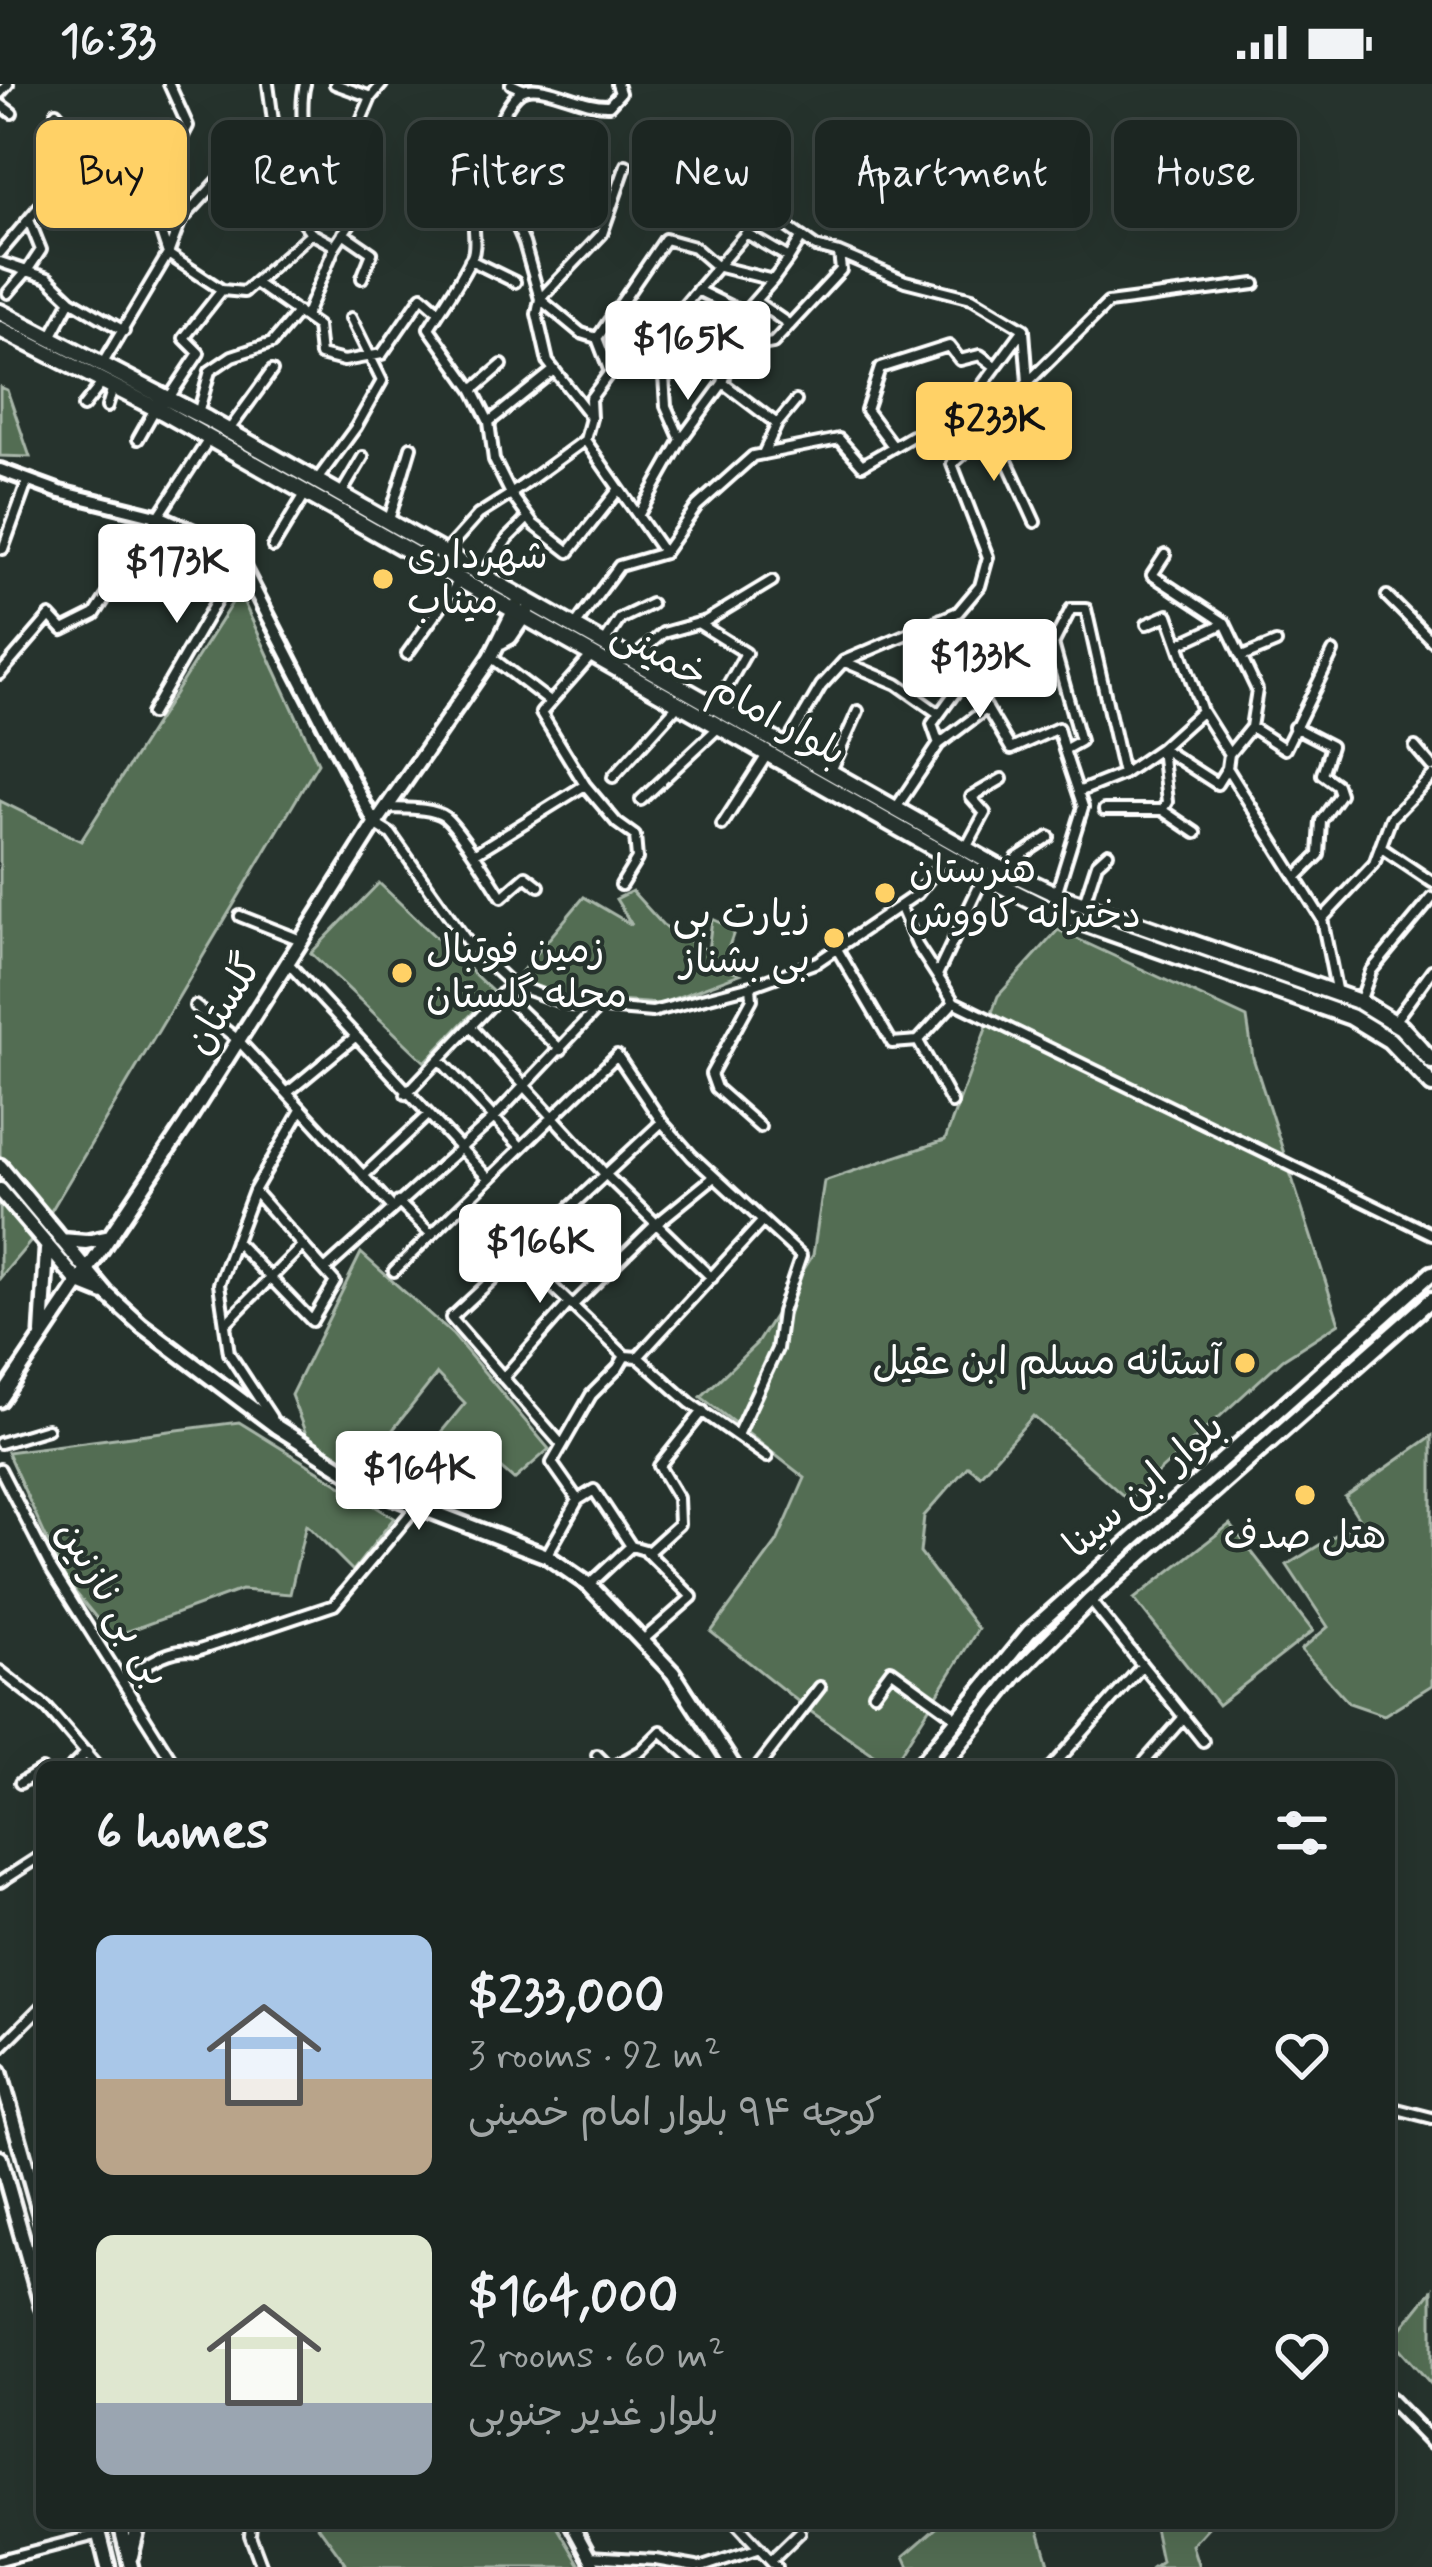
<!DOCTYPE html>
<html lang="en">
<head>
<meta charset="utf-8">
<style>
  body { margin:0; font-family:Mynerve,"Playpen Sans Arabic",sans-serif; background:#29322f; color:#f1f3f6; height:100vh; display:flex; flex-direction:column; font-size:45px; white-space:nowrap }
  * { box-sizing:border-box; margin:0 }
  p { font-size:39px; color:#a0a5a5 }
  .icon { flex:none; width:66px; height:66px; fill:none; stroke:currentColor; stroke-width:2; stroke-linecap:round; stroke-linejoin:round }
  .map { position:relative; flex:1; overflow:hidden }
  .drawer { position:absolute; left:36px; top:1677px; width:1359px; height:768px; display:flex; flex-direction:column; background:#1c2622; border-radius:18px; box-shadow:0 12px 48px #0002,0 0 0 3px #3a4340 }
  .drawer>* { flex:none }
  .top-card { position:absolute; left:36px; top:36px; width:1362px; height:108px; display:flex; gap:24px }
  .price { position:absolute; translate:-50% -102px; padding:0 27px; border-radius:12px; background:#fff; color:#222; font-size:39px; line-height:78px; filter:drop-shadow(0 3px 6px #0008) }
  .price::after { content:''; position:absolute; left:50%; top:72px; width:36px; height:27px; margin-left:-18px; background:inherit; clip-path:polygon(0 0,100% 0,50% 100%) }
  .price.selected { background:#ffd166; color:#111 }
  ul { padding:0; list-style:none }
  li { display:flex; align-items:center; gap:36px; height:300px; padding:0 60px }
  li span { display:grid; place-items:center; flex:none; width:336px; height:240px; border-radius:18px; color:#555 }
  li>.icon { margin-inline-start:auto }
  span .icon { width:144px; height:144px; fill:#fffc; stroke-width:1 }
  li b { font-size:51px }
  h2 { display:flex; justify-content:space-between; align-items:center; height:144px; padding:0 60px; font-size:51px }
  .tag { padding:0 42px; border-radius:18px; background:#1c2622; box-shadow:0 12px 48px #0002,0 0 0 3px #3a4340; font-size:42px; line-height:108px }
  .tag.selected { background:#ffd166; color:#111 }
  .status { display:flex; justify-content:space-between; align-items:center; height:84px; padding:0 60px; background:#1c2622; direction:ltr }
  .status svg { height:33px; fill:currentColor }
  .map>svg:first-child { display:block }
  .green { fill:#526d53; stroke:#a8b6a9; stroke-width:3 }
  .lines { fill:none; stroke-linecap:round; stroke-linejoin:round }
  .minor-casing { stroke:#fff; stroke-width:16 }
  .tertiary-casing { stroke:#fff; stroke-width:20 }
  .secondary-casing { stroke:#fff; stroke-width:21 }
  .primary-casing { stroke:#fff; stroke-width:22 }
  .minor { stroke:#26332d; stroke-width:8 }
  .tertiary { stroke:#26332d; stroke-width:10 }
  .secondary { stroke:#26332d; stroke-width:12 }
  .primary { stroke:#26332d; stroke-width:14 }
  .poi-dot { fill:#ffd166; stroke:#26332d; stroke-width:4.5 }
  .labels { text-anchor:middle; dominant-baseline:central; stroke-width:9; stroke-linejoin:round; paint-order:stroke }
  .poi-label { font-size:39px; fill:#fff; stroke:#26332d; text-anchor:start }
  .street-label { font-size:39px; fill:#fff; stroke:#26332d }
</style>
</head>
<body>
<div class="status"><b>16:33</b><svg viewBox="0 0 49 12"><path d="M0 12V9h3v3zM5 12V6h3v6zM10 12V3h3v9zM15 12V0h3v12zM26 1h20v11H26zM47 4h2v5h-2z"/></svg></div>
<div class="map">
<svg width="1432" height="2483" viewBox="0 0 1432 2483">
  <rect width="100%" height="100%" fill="#26332d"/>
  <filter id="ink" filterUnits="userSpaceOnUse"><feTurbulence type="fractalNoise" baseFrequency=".00833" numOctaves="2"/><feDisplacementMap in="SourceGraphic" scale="24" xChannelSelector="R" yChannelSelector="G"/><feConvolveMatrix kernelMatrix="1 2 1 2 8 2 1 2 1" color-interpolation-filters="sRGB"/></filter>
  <g filter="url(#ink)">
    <path class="green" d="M0,303L7,306L30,373L0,372Z
      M239,508L318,679L38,1149L0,1194V717L81,757Z
      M379,799L493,908L425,978L311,869Z
      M632,807L663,841L708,867L712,835L735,845L722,882L740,890L660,920L561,913L517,893L584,813L632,841L616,815Z
      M1058,846L1247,934L1253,974L1339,1239L1283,1275L1128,1416L1033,1332L980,1391L968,1382L924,1432L920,1469L978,1545L892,1683L810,1627L711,1548L777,1458L805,1394L701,1313L757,1259L813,1171L824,1097L945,1056L998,912Z
      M361,1169L453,1251L549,1365L514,1396L473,1360L429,1363L465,1319L437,1290L388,1352L404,1369L380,1399L307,1353L291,1311Z
      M239,1338L394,1434L353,1487L306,1440L290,1510L241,1506L112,1553L66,1497L7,1368Z
      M1432,1352V1601L1384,1631L1349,1619L1301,1566L1328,1543L1287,1481L1360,1436L1345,1413Z
      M1230,1440L1313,1547L1218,1621L1134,1515Z
      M1432,2206V2301L1392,2256Z
      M316,2439H555L581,2483H348Z
      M942,2439H1037L1050,2483H909L904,2472Z
      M1153,2439H1212L1192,2461L1199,2483H1153L1161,2477Z"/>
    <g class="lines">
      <g class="minor-casing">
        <path id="minor" d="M268,0L274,44L266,59L231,83L180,138L168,170L222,206L244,208L311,149L298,131L354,53L371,13L382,0
          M335,0L371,13
          M511,0L522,5
          M0,9L8,0
          M0,20L12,29
          M289,79C312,56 297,28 305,0
          M732,104L816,163L839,169L841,186L773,259L757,262L734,256
          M511,129L524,159L540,215L537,230L548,278L591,333
          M29,136L41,166L27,187L48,194L71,216L124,247
          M343,149L372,169L362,194
          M746,149L761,125
          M335,162L374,103
          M0,169L88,65L56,28
          M789,174L802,153
          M470,176L515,198
          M0,178L27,187L8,209
          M255,199L317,242L320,271L344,277L382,270L422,212L439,227
          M697,206L744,229
          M755,217L790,241
          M305,233L335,162L311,149
          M1024,247L1028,298
          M51,253L71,216
          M598,253L665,155L694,163L716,182L773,196L744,229L723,299L681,356
          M103,279L168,170L150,115L188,42L169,0
          M723,299L777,340
          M473,306L502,281
          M169,314L199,269L184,254L222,206
          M83,323L103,298
          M107,323L113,303
          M198,330L210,287L232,272L272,259L298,228
          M489,338L554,286
          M992,344L1035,438
          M229,346L272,287
          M138,355L155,325
          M585,356L664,469
          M893,362L866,326L880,284L949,262L960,276L980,271L996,283
          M763,370L777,340L796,317
          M317,396L356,343L382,297L351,234
          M619,405L569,468L533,440L511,410L585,356L591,334L590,315L610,288L597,254L581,249L540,215L602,150L626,81
          M341,410L363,373
          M638,432L681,356L666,322L664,292L684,258L683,223L746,149L789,174L773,196
          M389,436L411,363
          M273,463L305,410
          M3,465L28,396
          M444,469L478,431L511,410L494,376L489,338L473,306L429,244C443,221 461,197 472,173C477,162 473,149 474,136C475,109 499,10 527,5C550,1 581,22 609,21L620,9L617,0
          M664,469L697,422L753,372L839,355L862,381L912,352L933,348L978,307L1024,245L972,214L905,197L839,169
          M1165,471L1152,491L1225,539
          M484,490L508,454L528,434
          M1387,512L1432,557
          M941,535L967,592
          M698,539L746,569L716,622
          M1147,540L1168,531L1202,627
          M574,543L619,482L664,469
          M604,559L620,535L651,520
          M407,570L459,497
          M491,573L550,618
          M1242,573L1276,559
          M634,574L663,549L706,537L772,497
          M845,578L897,600L938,629
          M0,590L50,532L63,546L95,530L209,355
          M982,616L1011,665L1058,644L1064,666L1080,657L1053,560
          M151,630L240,476
          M1251,643L1285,665L1333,568
          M1294,643L1331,662L1322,690L1337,701L1340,710L1321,737L1319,771L1298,792
          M939,660L987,624
          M785,663L821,602L844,577L958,528L980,502L988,473L952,380L992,344L1028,298L1108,219L1255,200
          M1415,663L1432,683
          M1227,684L1322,835L1337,910
          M831,687L858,627
          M1123,690L1161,664L1217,700L1227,684L1229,670L1251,643L1257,606L1225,539L1179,560
          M613,693L678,621
          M585,701L617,739L635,752L637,775L621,801
          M641,716L718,644
          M387,724C403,725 431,723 445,733C461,747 490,794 502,813L526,792L539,802
          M896,724L939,660L932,640L967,592L982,616L1003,590L1053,560L1071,525H1086L1123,690L1078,708
          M1104,726H1162L1167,718L1161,664L1202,627L1229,670
          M1162,726L1196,749
          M375,740L391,750L471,863L511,900L570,921L652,928L751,902L817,878L917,810L948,771
          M722,741L767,671
          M1380,763L1432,798
          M966,764L985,729L971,713L1002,695
          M474,770L585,701L541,629L591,572
          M1010,788L1017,774L1049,753
          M1056,810L1083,723L1064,666
          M1084,819L1097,779L1108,769
          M900,822L917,861L954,918L918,957L952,1019
          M240,832L301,856
          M1322,835L1374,780L1391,734L1432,692
          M837,865L892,959L918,957
          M287,878L488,1094
          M937,891L983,794
          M751,902L752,915L711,990L716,1004L760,1043
          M504,911L561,966
          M954,918L1432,1150
          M1360,918L1371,887L1432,814
          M195,922L238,956L392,1123
          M1394,938L1432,886
          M472,944L605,1090L712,1194
          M440,976L520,1062
          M287,1009L355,953
          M406,1010L511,900
          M363,1092L428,1031
          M398,1118L431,1150
          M466,1120L625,1272L638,1273L690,1319L767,1373
          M235,1157L312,1237L335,1198L254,1107
          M326,1185L494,1034L596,926
          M394,1187L617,971L662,1038L692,1072L801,1172L782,1228L777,1265L738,1349
          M572,1222L655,1141L714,1093
          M225,1240L302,1162
          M638,1273L761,1139
          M503,1294L569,1219
          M271,1333L229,1269L219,1200L254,1107L301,1026
          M0,1359L47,1345
          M562,1361L451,1234L662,1038
          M0,1385L52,1486L176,1683
          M578,1416L594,1406L631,1462L589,1501
          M631,1462L645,1466L692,1513L643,1556
          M647,1469L679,1440L678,1414L659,1382L703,1327
          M547,1471L578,1416L552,1379L591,1311L618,1284L625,1272
          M1090,1516L1203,1657
          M0,1587L47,1624L98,1683
          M122,1596C143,1583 169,1562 196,1567L334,1521L416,1423
          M874,1609L891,1586L956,1633
          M597,1671L609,1683
          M72,1683L87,1668
          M613,1683L641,1667L661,1647L701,1683
          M758,1683L820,1603
          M1052,1683L1142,1582
          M1140,1683L1184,1633
          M20,1699L42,1686
          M0,1798L42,1771
          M0,1964L42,1922
          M1393,2024L1432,2034
          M251,2439L250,2451L262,2483
          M736,2439L777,2483
          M589,2472L655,2476L696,2483
          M0,2476L100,2450
          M771,2476L800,2448
          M702,2483L760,2464"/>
      </g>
      <g class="tertiary-casing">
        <path id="tertiary" d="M0,386L60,408L161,433L234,466L375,740
          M1389,2315L1432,2359
          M571,2439L595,2483"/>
      </g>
      <g class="secondary-casing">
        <path id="secondary" d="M501,558L510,553L527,528
          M0,1082L106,1209L141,1241L277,1343L378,1407L547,1472L589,1501L673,1589L734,1683
          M0,1106L79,1199L104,1209
          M61,1156L86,1158L110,1153
          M42,1249L47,1166
          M0,1316L186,1039L375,740L491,573L518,519
          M918,1683L1029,1548L1432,1189
          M942,1683L1016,1590L1090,1516L1432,1215
          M0,1988L42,2137
          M0,2074L42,2223
          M97,2439L108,2483
          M120,2439L131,2483
          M131,2472L139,2439"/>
      </g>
      <g class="primary-casing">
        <path id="primary" d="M0,228L207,335L998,783L1062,813L1360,918L1401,943L1432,977
          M0,245L163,328L989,795L1058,830L1351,933L1389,956L1432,1001"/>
      </g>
      <use href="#minor" class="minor"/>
      <use href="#tertiary" class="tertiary"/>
      <use href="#secondary" class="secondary"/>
      <use href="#primary" class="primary"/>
    </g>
  </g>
  <g class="poi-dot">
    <circle cx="383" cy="495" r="12"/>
    <circle cx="885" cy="809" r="12"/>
    <circle cx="834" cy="854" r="12"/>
    <circle cx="402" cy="889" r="12"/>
    <circle cx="1245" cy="1279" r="12"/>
    <circle cx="1305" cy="1411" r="12"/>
  </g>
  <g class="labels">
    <g class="poi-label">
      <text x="407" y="473">شهرداری<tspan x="407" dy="45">میناب</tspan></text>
      <text x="909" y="787">هنرستان<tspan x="909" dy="45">دخترانه کاووش</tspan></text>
      <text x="810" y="832" text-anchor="end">زیارت بی<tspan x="810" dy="45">بی بشناز</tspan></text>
      <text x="426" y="867">زمین فوتبال<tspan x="426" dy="45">محله گلستان</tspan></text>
      <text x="1221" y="1279" text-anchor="end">آستانه مسلم ابن عقیل</text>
      <text x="1305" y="1453" text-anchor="middle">هتل صدف</text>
    </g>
    <g class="street-label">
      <text transform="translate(728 610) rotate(29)">بلوار امام خمینی</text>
      <text transform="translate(225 921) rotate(-58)">گلستان</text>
      <text transform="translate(1145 1403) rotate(-41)">بلوار ابن سینا</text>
      <text transform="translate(112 1520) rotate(59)">بی بی نازنین</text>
    </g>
  </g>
</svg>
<b class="price" style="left:688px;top:319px">$165K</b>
<b class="price selected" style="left:994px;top:400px">$233K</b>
<b class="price" style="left:177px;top:542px">$173K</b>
<b class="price" style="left:980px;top:637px">$133K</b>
<b class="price" style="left:540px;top:1222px">$166K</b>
<b class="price" style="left:419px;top:1449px">$164K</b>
<div class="top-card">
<a class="tag selected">Buy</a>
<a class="tag">Rent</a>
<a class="tag">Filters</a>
<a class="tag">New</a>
<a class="tag">Apartment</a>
<a class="tag">House</a>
</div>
<section class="drawer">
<h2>6 homes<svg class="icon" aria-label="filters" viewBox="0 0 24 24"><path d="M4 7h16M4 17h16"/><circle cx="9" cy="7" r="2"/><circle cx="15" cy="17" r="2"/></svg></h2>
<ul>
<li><span style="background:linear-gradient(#a9c7e8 60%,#b9a48a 0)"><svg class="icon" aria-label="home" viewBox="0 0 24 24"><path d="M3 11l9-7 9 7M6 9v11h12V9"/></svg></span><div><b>$233,000</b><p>3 rooms · 92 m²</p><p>کوچه ۹۴ بلوار امام خمینی</p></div><svg class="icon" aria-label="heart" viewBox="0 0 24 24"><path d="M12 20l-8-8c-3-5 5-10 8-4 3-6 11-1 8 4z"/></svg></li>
<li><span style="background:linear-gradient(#dfe7d0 70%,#9aa5b1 0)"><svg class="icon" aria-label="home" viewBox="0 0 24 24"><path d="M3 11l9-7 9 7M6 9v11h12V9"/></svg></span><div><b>$164,000</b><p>2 rooms · 60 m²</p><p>بلوار غدیر جنوبی</p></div><svg class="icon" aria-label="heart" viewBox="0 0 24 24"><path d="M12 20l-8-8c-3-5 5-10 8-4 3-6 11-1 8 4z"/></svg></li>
</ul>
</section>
</div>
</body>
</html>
